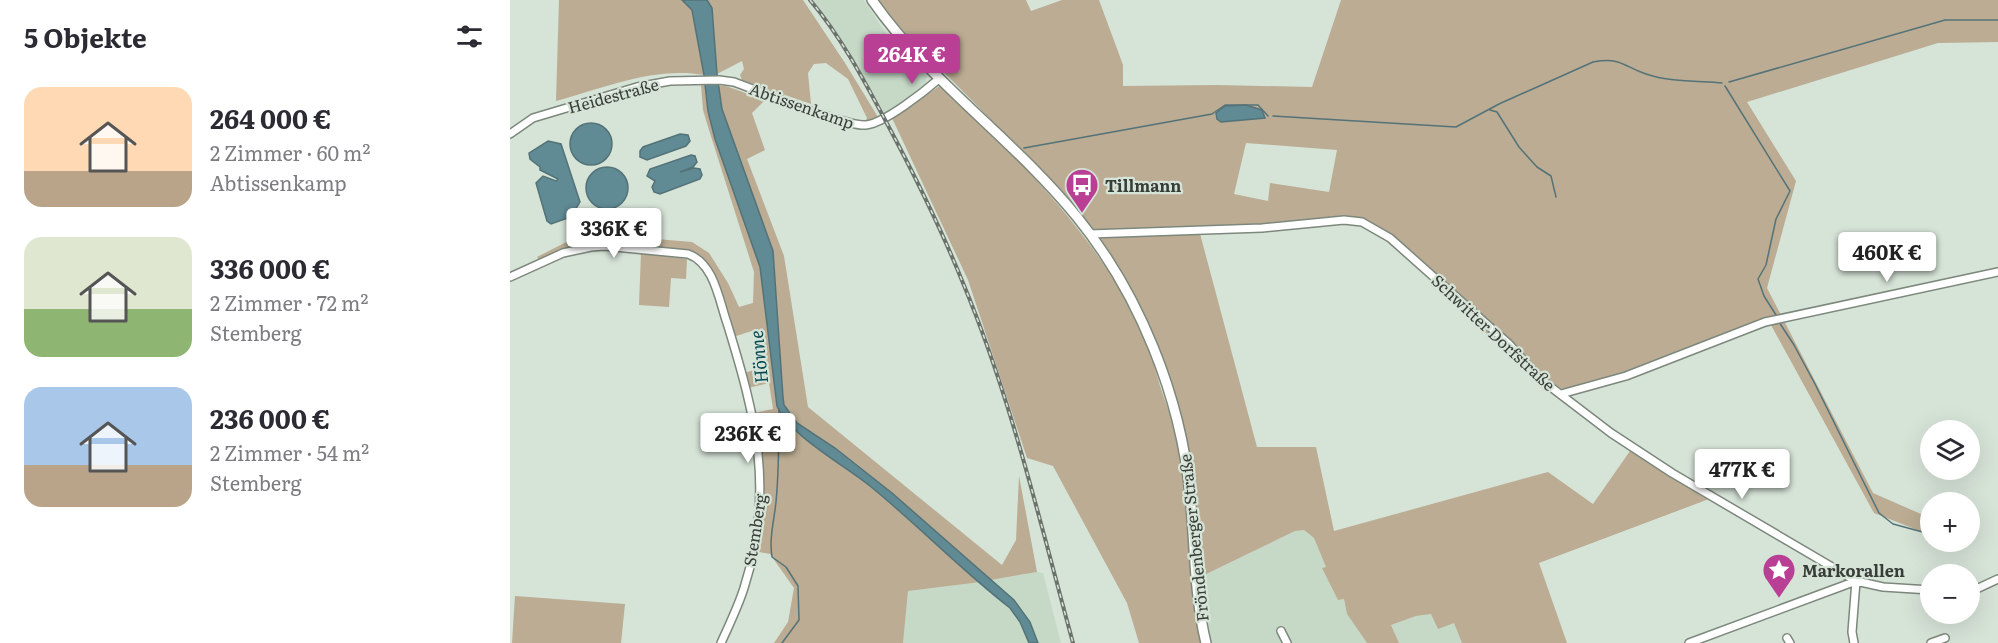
<!DOCTYPE html>
<html lang="de">
<head>
<meta charset="utf-8">
<style>
  body { margin:0; font-family:Literata,serif; background:#f2f2f3; color:#2b2b33; height:100vh; display:flex; flex-direction:column; font-size:22px; white-space:nowrap }
  * { box-sizing:border-box; margin:0 }
  p { font-size:20px; color:#7c7c81 }
  .icon { flex:none; width:33px; height:33px; fill:none; stroke:currentColor; stroke-width:2; stroke-linecap:round; stroke-linejoin:round }
  .map { position:relative; flex:1; overflow:hidden }
  .sheet { display:flex; flex-direction:column; background:#fff; width:510px }
  .sheet>* { flex:none }
  .controls { position:absolute; left:1410px; top:420px; display:grid; gap:12px }
  .controls a { display:grid; place-items:center; width:60px; height:60px; border-radius:50%; background:#fff; box-shadow:0 6px 24px #0002; font-size:30px }
  .price { position:absolute; translate:-50% -51px; padding:0 14px; border-radius:6px; background:#fff; color:#222; font-size:20px; line-height:39px; filter:drop-shadow(0 2px 3px #0008) }
  .price::after { content:''; position:absolute; left:50%; top:36px; width:18px; height:14px; margin-left:-9px; background:inherit; clip-path:polygon(0 0,100% 0,50% 100%) }
  .price.on { background:#b83f94; color:#fff }
  ul { padding:0; list-style:none }
  li { display:flex; align-items:center; gap:18px; height:150px; padding:0 24px }
  li span { display:grid; place-items:center; flex:none; width:168px; height:120px; border-radius:18px; color:#555 }
  li>.icon { margin-inline-start:auto }
  span .icon { width:72px; height:72px; fill:#fffc; stroke-width:1 }
  li b { font-size:26px }
  h2 { display:flex; justify-content:space-between; align-items:center; height:72px; padding:0 24px; font-size:26px }
  main { display:flex; flex:1; min-height:0 }
  .map>svg:first-child { display:block }
  .built { fill:#c6d9c7 }
  .green { fill:#bbac93; fill-rule:evenodd }
  .water { fill:#608a94; stroke:#547378; stroke-width:1.5 }
  .lines { fill:none; stroke-linecap:round; stroke-linejoin:round }
  .stream { stroke:#547378; stroke-width:1.5 }
  .minor-casing { stroke:#7d887d; stroke-width:10 }
  .secondary-casing { stroke:#7d887d; stroke-width:12 }
  .minor { stroke:#fff; stroke-width:7 }
  .secondary { stroke:#fff; stroke-width:9 }
  .rail-casing { stroke:#6b726b; stroke-width:4 }
  .rail { stroke:#d6e3d7; stroke-width:1.5; stroke-dasharray:4.5; stroke-linecap:butt }
  .labels { text-anchor:middle; dominant-baseline:central; stroke-width:4.5; stroke-linejoin:round; paint-order:stroke }
  .street-label { font-size:16px; fill:#383d38; stroke:#d6e3d7 }
  .poi-label { font-size:16px; font-weight:bold; fill:#383d38; stroke:#d6e3d7; text-anchor:start }
  .water-label { font-size:18px; font-style:italic; fill:#064853; stroke:#d6e3d7 }
</style>
</head>
<body>
<main>
<section class="sheet">
<h2>5 Objekte<svg class="icon" aria-label="filters" viewBox="0 0 24 24"><path d="M4 7h16M4 17h16"/><circle cx="9" cy="7" r="2"/><circle cx="15" cy="17" r="2"/></svg></h2>
<ul>
<li><span style="background:linear-gradient(#ffd9b3 70%,#b9a48a 0)"><svg class="icon" aria-label="home" viewBox="0 0 24 24"><path d="M3 11l9-7 9 7M6 9v11h12V9"/></svg></span><div><b>264 000 €</b><p>2 Zimmer · 60 m²</p><p>Abtissenkamp</p></div></li>
<li><span style="background:linear-gradient(#dfe7d0 60%,#8fb573 0)"><svg class="icon" aria-label="home" viewBox="0 0 24 24"><path d="M3 11l9-7 9 7M6 9v11h12V9"/></svg></span><div><b>336 000 €</b><p>2 Zimmer · 72 m²</p><p>Stemberg</p></div></li>
<li><span style="background:linear-gradient(#a9c7e8 65%,#b9a48a 0)"><svg class="icon" aria-label="home" viewBox="0 0 24 24"><path d="M3 11l9-7 9 7M6 9v11h12V9"/></svg></span><div><b>236 000 €</b><p>2 Zimmer · 54 m²</p><p>Stemberg</p></div></li>
</ul>
</section>
<div class="map">
<svg width="1488" height="643" viewBox="0 0 1488 643">
  <rect width="100%" height="100%" fill="#d6e3d7"/>
  <path class="built" d="M303,0H354L375,32L416,76V83L400,99L375,114L333,42Z
    M794,530L804,538L816,567L812,568L834,599L837,614L857,643H702L693,608L690,577L785,531Z
    M527,572L533,573L551,643H393L398,591L463,583Z
    M921,614L944,623L952,643H889L881,625L906,616Z"/>
  <path class="green" d="M49,0H172L182,10L194,75C145,66 93,88 46,101Z
    M197,0H293L335,63L368,117L356,121L357,118L338,79L316,63L304,64L298,73L301,104L232,80L230,75L234,69L232,61L207,74L202,8Z
    M368,0H516L521,11L552,0H589L613,65V86L707,85L802,87L831,0H1488V42L1428,43L1237,102L1286,181L1257,288L1363,493L1420,518V535L1364,513L1261,325L1062,395L1041,382L1029,385L882,241L855,223L834,220L689,230L747,447H806L824,531L1038,472L1083,504L1120,451L1199,499L1029,563L1057,643H952L944,623L928,629L921,614L906,616L881,625L889,643H857L837,614L834,599L828,600L812,568L816,567L804,538L794,530L785,531L690,577L682,481L639,328L602,258L567,209L508,147L394,32ZM736,143L827,150L819,192L760,183L758,201L724,194Z
    M191,85L216,86L255,100L242,113L255,150L237,159L274,256L298,407L492,565L506,540L509,476L527,572L463,583L398,591L393,643H264L278,622L284,588L260,554L244,551C254,499 254,465 244,413L263,409L259,383L238,388L234,373L254,367L248,329L223,337C216,313 207,261 181,252C133,248 73,242 29,260L27,257L74,233L182,242L199,253L218,283L229,307L243,303L244,272L199,130L193,110Z
    M431,85C508,158 583,231 631,328C640,347 645,369 651,389C656,404 663,420 667,436C683,504 678,575 692,643H629L617,603L543,466L517,458L458,280L382,118Z
    M131,253L177,259L176,279L161,278L159,307L129,305Z
    M5,596L115,604L111,643H2Z"/>
  <path class="water" d="M172,0H197L202,8L207,74L212,109L263,251L273,397L274,405L287,423L325,448L382,493L504,600L520,622L528,643H519L510,622L500,608C451,570 408,525 360,486C334,465 279,435 267,406L250,267L205,139L198,111L194,75L182,10Z
    M736,105L752,110L755,118L711,122L707,119L706,113L715,106Z
    M60 144a21 21 0 1 1 42 0a21 21 0 1 1-42 0Z
    M170,134L178,135L180,141L176,146L137,160L130,157V151L133,147Z
    M38,141L51,144L70,202L61,217L41,224L37,221L26,183L33,176L46,181L48,179L30,170V167L20,159L19,153Z
    M181,155L185,156L187,162L183,167L170,172L184,168L190,169L192,175L190,179L150,194L144,192L142,187L145,181L137,176L140,169Z
    M76 188a21 21 0 1 1 42 0a21 21 0 1 1-42 0Z"/>
  <g class="lines">
    <path class="stream" d="M1219,82L1435,20H1488
      M1215,86L1280,191L1266,219L1256,265L1248,279L1254,296L1266,315
      M980,110L987,112L1009,147L1027,167L1041,176L1046,197
      M763,116L946,127L989,104L1083,62C1112,57 1112,66 1136,74C1159,82 1188,81 1212,83
      M514,148L702,114L715,105H748L758,116
      M1269,322L1284,345L1305,384L1369,513L1383,524L1420,534
      M269,409C269,440 269,471 266,502C264,521 259,538 262,557L276,567L288,586L289,620L272,643
      M1446,542H1450"/>
    <g class="minor-casing">
      <path id="minor" d="M0,134L23,118L127,87L160,81L209,80L224,82C249,91 336,127 356,125C375,123 415,91 430,78
        M580,234L752,228L834,220L852,222L880,238L999,344L1029,378L1101,433L1162,473L1346,581L1373,587L1420,590
        M0,277L53,253L81,247L94,246L178,254C204,263 209,300 217,323C246,417 265,491 234,588C228,607 219,625 211,643
        M1051,394L1116,376L1255,322L1488,272
        M1460,592L1488,579
        M771,631L777,643
        M1277,638L1280,643
        M1179,643L1346,581L1342,632L1344,643
        M1421,643L1435,638"/>
    </g>
    <g class="secondary-casing">
      <path id="secondary" d="M362,0C419,82 504,139 567,217C629,293 671,397 680,495C685,544 684,594 696,643"/>
    </g>
    <use href="#minor" class="minor"/>
    <use href="#secondary" class="secondary"/>
    <g class="rail-casing">
      <path id="rail" d="M300,0C333,39 357,86 381,131C407,180 432,231 453,283C501,398 530,522 563,643"/>
    </g>
    <use href="#rail" class="rail"/>
  </g>
  <defs>
    <g id="bus-pin" transform="scale(1.725)"><path d="M0 17L-7.5 6A9.5 9.5 0 1 1 7.5 6Z" fill="#b83f94" stroke="#d6e3d7"/><path d="M-5-6H5V4H4V6H2V4H-2V6H-4V4H-5ZM-3.5-4V0h7V-4ZM-3.5 1.2v1.5H-2V1.2ZM2 1.2v1.5H3.5V1.2Z" fill="#fff"/></g>
    <g id="sight-pin" transform="scale(1.725)"><path d="M0 17L-7.5 6A9.5 9.5 0 1 1 7.5 6Z" fill="#b83f94" stroke="#d6e3d7"/><path d="M0-6L1.8-2.2L6-1.7L2.9 1.2L3.7 5.4L0 3.3L-3.7 5.4L-2.9 1.2L-6-1.7L-1.8-2.2Z" fill="#fff"/></g>
  </defs>
  <g fill-rule="evenodd">
    <use href="#bus-pin" x="572" y="185"/>
    <use href="#sight-pin" x="1269" y="570"/>
  </g>
  <g class="labels">
    <g class="street-label">
      <text transform="translate(103 95) rotate(-15)">Heidestraße</text>
      <text transform="translate(292 105) rotate(19)">Abtissenkamp</text>
      <text transform="translate(984 332) rotate(43)">Schwitter Dorfstraße</text>
      <text transform="translate(244 530) rotate(-81)">Stemberg</text>
      <text transform="translate(683 538) rotate(-96)">Fröndenberger Straße</text>
    </g>
    <g class="poi-label">
      <text x="595" y="185">Tillmann</text>
      <text x="1292" y="570">Markorallen</text>
    </g>
    <g class="water-label">
      <text transform="translate(248 357) rotate(-96)">Hönne</text>
    </g>
  </g>
</svg>
<div class="controls">
<a><svg class="icon" aria-label="layers" viewBox="0 0 24 24"><path d="M12 4l9 5-9 5-9-5zM3 14l9 5 9-5"/></svg></a>
<a>+</a>
<a>−</a>
</div>
<b class="price on" style="left:402px;top:85px">264K €</b>
<b class="price" style="left:104px;top:259px">336K €</b>
<b class="price" style="left:1377px;top:283px">460K €</b>
<b class="price" style="left:238px;top:464px">236K €</b>
<b class="price" style="left:1232px;top:500px">477K €</b>
</div>
</main>
</body>
</html>
